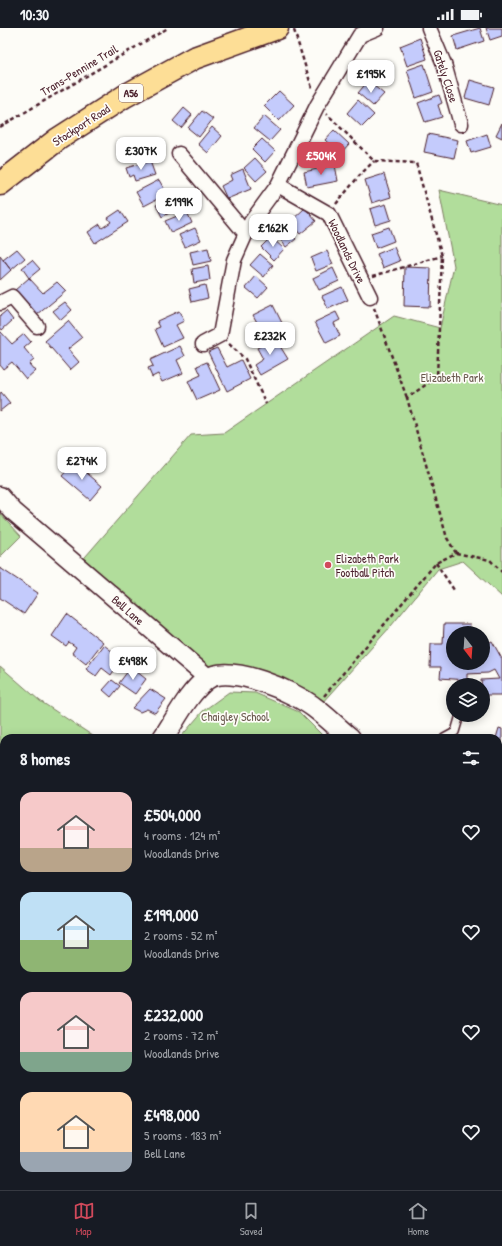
<!DOCTYPE html>
<html lang="en">
<head>
<meta charset="utf-8">
<style>
  body { margin:0; font-family:"Patrick Hand",sans-serif; background:#20242c; color:#f1f3f6; height:100vh; display:flex; flex-direction:column; font-size:15px; white-space:nowrap }
  * { box-sizing:border-box; margin:0 }
  p { font-size:13px; color:#9ea1a6 }
  .icon { flex:none; width:22px; height:22px; fill:none; stroke:currentColor; stroke-width:2; stroke-linecap:round; stroke-linejoin:round }
  .map { position:relative; flex:1; overflow:hidden }
  .drawer { position:absolute; left:0px; top:706px; width:502px; height:456px; display:flex; flex-direction:column; background:#171b24; border-radius:12px 12px 0 0; box-shadow:0 2px 10px #0003 }
  .drawer>* { flex:none }
  .needle { width:26px; rotate:163deg }
  .buttons { position:absolute; left:446px; top:598px; display:grid; gap:8px }
  .buttons a { display:grid; place-items:center; width:44px; height:44px; border-radius:50%; background:#171b24; box-shadow:0 2px 10px #0003; font-size:20px }
  .price { position:absolute; translate:-50% -34px; padding:0 9px; border-radius:8px; background:#fff; color:#222; font-size:13px; line-height:26px; filter:drop-shadow(0 1px 2px #0008) }
  .price::after { content:''; position:absolute; left:50%; top:24px; width:12px; height:9px; margin-left:-6px; background:inherit; clip-path:polygon(0 0,100% 0,50% 100%) }
  .price.on { background:#d1495b; color:#fff }
  ul { padding:0; list-style:none }
  li { display:flex; align-items:center; gap:12px; height:100px; padding:0 20px }
  li span { display:grid; place-items:center; flex:none; width:112px; height:80px; border-radius:12px; color:#555 }
  li>.icon { margin-inline-start:auto }
  span .icon { width:48px; height:48px; fill:#fffc; stroke-width:1 }
  li b { font-size:17px }
  h2 { display:flex; justify-content:space-between; align-items:center; height:48px; padding:0 20px; font-size:17px }
  .status { display:flex; justify-content:space-between; align-items:center; height:28px; padding:0 20px; background:#171b24; direction:ltr }
  .status svg { height:11px; fill:currentColor }
  .tab-bar { display:flex; justify-content:space-around; align-items:center; height:56px; border-top:1px solid #363941; background:#171b24; font-size:11px; color:#9ea1a6 }
  .tab-bar a { display:grid; justify-items:center; gap:2px }
  .tab-bar .on { color:#d1495b }
  .map>svg:first-child { display:block }
  .built { fill:#ecedf8 }
  .green { fill:#b1dd9b; stroke:#7e7e63 }
  .lines { fill:none; stroke-linecap:round; stroke-linejoin:round }
  .stream { stroke:#728e9e; stroke-width:4 }
  .building { fill:#c4cbfc; stroke:#4a1f2b }
  .service-casing { stroke:#4a1f2b; stroke-width:10 }
  .minor-casing { stroke:#4a1f2b; stroke-width:17 }
  .tertiary-casing { stroke:#4a1f2b; stroke-width:21 }
  .secondary-casing { stroke:#4a1f2b; stroke-width:23 }
  .primary-casing { stroke:#4a1f2b; stroke-width:25 }
  .path { stroke:#4a1f2b; stroke-width:2.5; stroke-dasharray:4 3; stroke-linecap:butt }
  .service { stroke:#fdfcf7; stroke-width:7 }
  .minor { stroke:#fdfcf7; stroke-width:14 }
  .tertiary { stroke:#fdfcf7; stroke-width:18 }
  .secondary { stroke:#fdfcf7; stroke-width:20 }
  .primary { stroke:#fdde96; stroke-width:22 }
  .poi-dot { fill:#d1495b; stroke:#fdfcf7; stroke-width:1.5 }
  .labels { text-anchor:middle; dominant-baseline:central; stroke-width:3.5; stroke-linejoin:round; paint-order:stroke }
  .shield { fill:#fdfcf7; stroke:#806168; stroke-width:1 }
  .shield-label { font-size:11px; font-weight:bold; fill:#4a1f2b }
  .street-label { font-size:12px; fill:#4a1f2b; stroke:#fdfcf7 }
  .park-label { font-size:12px; fill:#69584d; stroke:#fdfcf7 }
  .poi-label { font-size:12px; fill:#4a1f2b; stroke:#fdfcf7; text-anchor:start }
</style>
</head>
<body>
<div class="status"><b>10:30</b><svg viewBox="0 0 49 12"><path d="M0 12V9h3v3zM5 12V6h3v6zM10 12V3h3v9zM15 12V0h3v12zM26 1h20v11H26zM47 4h2v5h-2z"/></svg></div>
<div class="map">
<svg width="502" height="1162" viewBox="0 0 502 1162">
  <rect width="100%" height="100%" fill="#fdfcf7"/>
  <filter id="ink" filterUnits="userSpaceOnUse"><feTurbulence type="fractalNoise" baseFrequency=".025" numOctaves="2"/><feDisplacementMap in="SourceGraphic" scale="8" xChannelSelector="R" yChannelSelector="G"/><feConvolveMatrix kernelMatrix="1 2 1 2 8 2 1 2 1" color-interpolation-filters="sRGB"/></filter>
  <g filter="url(#ink)">
    <path class="built" d="M10,1158H207L211,1162H9Z"/>
    <path class="green" d="M439,162L502,177V569L463,533L438,541L391,598L321,676L285,654L200,650L79,536L191,407L224,405L394,288L440,300L454,238Z
      M0,485L21,508L0,529Z
      M0,638L40,673L96,710H4V877L0,882Z
      M229,664L255,665L299,684L325,710H180L203,683Z
      M498,842L502,844V1162H211L207,1158H498Z
      M4,923V1003L0,997V928Z"/>
    <g class="lines">
      <path class="stream" d="M498,1110L502,1108
        M305,1162L314,1158"/>
    </g>
    <path class="building" d="M480,0L484,13L457,22L453,8Z
      M486,0H502V8L490,12Z
      M420,10L427,31L407,38L400,18Z
      M424,36L433,64L416,70L407,42Z
      M470,52L494,59L489,77L465,70Z
      M368,53L384,66L373,78L358,65Z
      M279,63L294,77L279,93L264,78Z
      M439,67L442,75L438,77L442,89L425,94L418,75Z
      M358,72L374,87L362,99L347,85Z
      M184,80L192,87L181,100L173,93Z
      M202,83L213,91L199,109L188,100Z
      M264,88L280,102L270,113L254,100Z
      M502,95V110L496,107Z
      M212,99L222,108L208,125L198,116Z
      M334,102L349,116L340,126L325,112Z
      M428,106L458,112L454,130L424,124Z
      M487,106L491,119L471,125L467,113Z
      M262,111L275,123L265,134L252,121Z
      M255,130L267,143L256,153L244,140Z
      M150,133L155,147L135,153L133,147L129,149L126,140Z
      M335,137L338,153L307,159L304,144Z
      M243,141L251,161L227,171L221,158L232,152L230,147Z
      M384,146L391,169L372,175L365,152Z
      M159,152L167,166L144,178L136,164Z
      M177,166L184,177L162,189L156,177Z
      M386,176L391,192L375,197L370,181Z
      M305,180L316,193L300,206L290,194Z
      M120,182L128,194L95,215L88,204L100,196L102,200L111,194L108,190Z
      M187,184L192,195L171,205L165,193Z
      M287,199L296,211L286,219L277,207Z
      M389,199L394,213L376,220L371,205Z
      M195,200L201,212L185,219L179,207Z
      M271,209L284,221L274,232L261,219Z
      M394,219L400,233L383,240L377,226Z
      M208,220L211,233L193,237L190,224Z
      M17,221L25,230L11,242L3,232Z
      M327,223L333,236L316,243L311,230Z
      M260,226L273,237L264,249L250,237Z
      M0,228L11,242L0,252Z
      M32,232L40,241L29,250L22,240Z
      M208,238L210,252L194,255L192,241Z
      M405,239L431,240L430,279L404,278Z
      M333,240L339,253L319,262L313,250Z
      M256,248L268,259L258,270L246,260Z
      M29,250L43,265L57,254L66,263L37,287L15,262Z
      M205,257L208,270L192,274L189,261Z
      M342,259L348,272L328,281L322,268Z
      M65,274L72,282L61,292L53,283Z
      M273,277L284,299L255,314L250,305L260,300L253,287Z
      M6,283L13,292L2,302L0,299V288Z
      M179,283L184,293L176,297L183,310L163,319L155,301L160,299L157,293Z
      M336,284L340,292L334,295L340,308L326,315L315,294Z
      M68,293L82,310L68,321L79,334L70,342L45,313Z
      M0,303L12,316L24,306L31,314L24,320L34,332L29,336L35,343L26,351L12,334L3,341L0,337Z
      M275,310L288,331L260,347L254,337L263,331L257,320Z
      M180,318L185,328L177,332L183,345L162,354L158,346L152,349L148,340L153,338L150,332Z
      M217,320L227,339L241,332L250,351L227,363L208,324Z
      M207,334L220,362L197,372L188,353L201,347L197,338Z
      M1,364L10,375L0,383V366Z
      M74,434L102,458L90,472L62,448Z
      M0,540L38,565L24,586L0,570Z
      M67,586L103,614L86,636L72,625L76,619L69,614L66,618L52,608Z
      M444,596H470L469,605H453V635H483V617L492,613L502,631V667H483L481,652L499,651L494,642L488,645L467,646V652L440,650L441,639H430L431,616H443Z
      M104,617L122,631L111,647L102,640L96,648L86,641Z
      M131,639L146,651L135,666L119,655Z
      M112,652L120,658L111,669L103,662Z
      M150,661L166,671L155,685L147,681L140,684L132,680Z
      M499,700L502,701V724L498,723V710H496Z
      M0,1122L4,1124V1138L0,1136Z
      M46,1158H65L64,1162H44Z
      M80,1158H131L129,1162H77Z
      M149,1158H189L186,1162H156Z
      M202,1158H208L213,1162H199Z"/>
    <g class="lines">
      <g class="service-casing">
        <path id="service" d="M444,710L455,704L460,687"/>
      </g>
      <g class="minor-casing">
        <path id="minor" d="M429,0L444,36L461,96
          M179,126L246,206
          M278,157L329,186L370,269
          M0,275L12,269L37,298
          M203,316L220,307L234,232L251,194L278,157L317,78L360,7L377,0"/>
      </g>
      <g class="tertiary-casing">
        <path id="tertiary" d="M0,468L13,483L208,650"/>
      </g>
      <g class="secondary-casing">
        <path id="secondary" d="M163,710C176,691 188,665 207,651C230,635 295,664 315,680C327,689 338,700 350,710
          M498,842L502,845
          M0,901L4,897"/>
      </g>
      <g class="primary-casing">
        <path id="primary" d="M0,156L58,111L125,68L194,30L277,0"/>
      </g>
      <path class="path" d="M294,2L312,60
        M0,99L168,0
        M336,176L359,148L374,133
        M373,248L442,228
        M374,280L407,370
        M229,316L245,331L266,376
        M456,525L490,532L502,544
        M436,535L454,562
        M324,668L436,535L456,525L447,510L407,370L437,349L442,228L416,135L374,133L327,86
        M498,1000L502,997
        M263,1162L275,1158"/>
      <use href="#service" class="service"/>
      <use href="#minor" class="minor"/>
      <use href="#tertiary" class="tertiary"/>
      <use href="#secondary" class="secondary"/>
      <use href="#primary" class="primary"/>
    </g>
  </g>
  <circle class="poi-dot" cx="328" cy="537" r="4"/>
  <g class="labels">
    <rect class="shield" x="119" y="56" width="24" height="18" rx="3"/>
    <g class="shield-label">
      <text x="131" y="65">A56</text>
    </g>
    <g class="street-label">
      <text transform="translate(79 42) rotate(-31)">Trans-Pennine Trail</text>
      <text transform="translate(446 48) rotate(72)">Gately Close</text>
      <text transform="translate(81 97) rotate(-33)">Stockport Road</text>
      <text transform="translate(347 223) rotate(64)">Woodlands Drive</text>
      <text transform="translate(128 582) rotate(41)">Bell Lane</text>
    </g>
    <g class="park-label">
      <text x="452" y="349">Elizabeth Park</text>
      <text x="235" y="688">Chaigley School</text>
    </g>
    <g class="poi-label">
      <text x="336" y="530">Elizabeth Park<tspan x="336" dy="14">Football Pitch</tspan></text>
    </g>
  </g>
</svg>
<div class="buttons">
<a><svg class="needle" viewBox="-14 -14 28 28"><path d="M0-13l5 13h-10z" fill="#e53935"/><path d="M0 13l5-13h-10z" fill="#9ea1a6"/></svg></a>
<a><svg class="icon" aria-label="layers" viewBox="0 0 24 24"><path d="M12 4l9 5-9 5-9-5zM3 14l9 5 9-5"/></svg></a>
</div>
<b class="price" style="left:371px;top:66px">£195K</b>
<b class="price" style="left:141px;top:143px">£307K</b>
<b class="price on" style="left:321px;top:148px">£504K</b>
<b class="price" style="left:179px;top:194px">£199K</b>
<b class="price" style="left:273px;top:220px">£162K</b>
<b class="price" style="left:270px;top:328px">£232K</b>
<b class="price" style="left:82px;top:453px">£274K</b>
<b class="price" style="left:133px;top:653px">£498K</b>
<section class="drawer">
<h2>8 homes<svg class="icon" aria-label="filters" viewBox="0 0 24 24"><path d="M4 7h16M4 17h16"/><circle cx="9" cy="7" r="2"/><circle cx="15" cy="17" r="2"/></svg></h2>
<ul>
<li><span style="background:linear-gradient(#f6c9c9 70%,#b9a48a 0)"><svg class="icon" aria-label="home" viewBox="0 0 24 24"><path d="M3 11l9-7 9 7M6 9v11h12V9"/></svg></span><div><b>£504,000</b><p>4 rooms · 124 m²</p><p>Woodlands Drive</p></div><svg class="icon" aria-label="heart" viewBox="0 0 24 24"><path d="M12 20l-8-8c-3-5 5-10 8-4 3-6 11-1 8 4z"/></svg></li>
<li><span style="background:linear-gradient(#bfe0f5 60%,#8fb573 0)"><svg class="icon" aria-label="home" viewBox="0 0 24 24"><path d="M3 11l9-7 9 7M6 9v11h12V9"/></svg></span><div><b>£199,000</b><p>2 rooms · 52 m²</p><p>Woodlands Drive</p></div><svg class="icon" aria-label="heart" viewBox="0 0 24 24"><path d="M12 20l-8-8c-3-5 5-10 8-4 3-6 11-1 8 4z"/></svg></li>
<li><span style="background:linear-gradient(#f6c9c9 75%,#7fa58c 0)"><svg class="icon" aria-label="home" viewBox="0 0 24 24"><path d="M3 11l9-7 9 7M6 9v11h12V9"/></svg></span><div><b>£232,000</b><p>2 rooms · 72 m²</p><p>Woodlands Drive</p></div><svg class="icon" aria-label="heart" viewBox="0 0 24 24"><path d="M12 20l-8-8c-3-5 5-10 8-4 3-6 11-1 8 4z"/></svg></li>
<li><span style="background:linear-gradient(#ffd9b3 75%,#9aa5b1 0)"><svg class="icon" aria-label="home" viewBox="0 0 24 24"><path d="M3 11l9-7 9 7M6 9v11h12V9"/></svg></span><div><b>£498,000</b><p>5 rooms · 183 m²</p><p>Bell Lane</p></div><svg class="icon" aria-label="heart" viewBox="0 0 24 24"><path d="M12 20l-8-8c-3-5 5-10 8-4 3-6 11-1 8 4z"/></svg></li>
</ul>
</section>
</div>
<nav class="tab-bar">
<a class="on"><svg class="icon" aria-label="map" viewBox="0 0 24 24"><path d="M3 6l6-2 6 2 6-2v14l-6 2-6-2-6 2zM9 4v14M15 6v14"/></svg>Map</a>
<a><svg class="icon" aria-label="saved" viewBox="0 0 24 24"><path d="M7 4h10v16l-5-4-5 4z"/></svg>Saved</a>
<a><svg class="icon" aria-label="home" viewBox="0 0 24 24"><path d="M3 11l9-7 9 7M6 9v11h12V9"/></svg>Home</a>
</nav>
</body>
</html>
